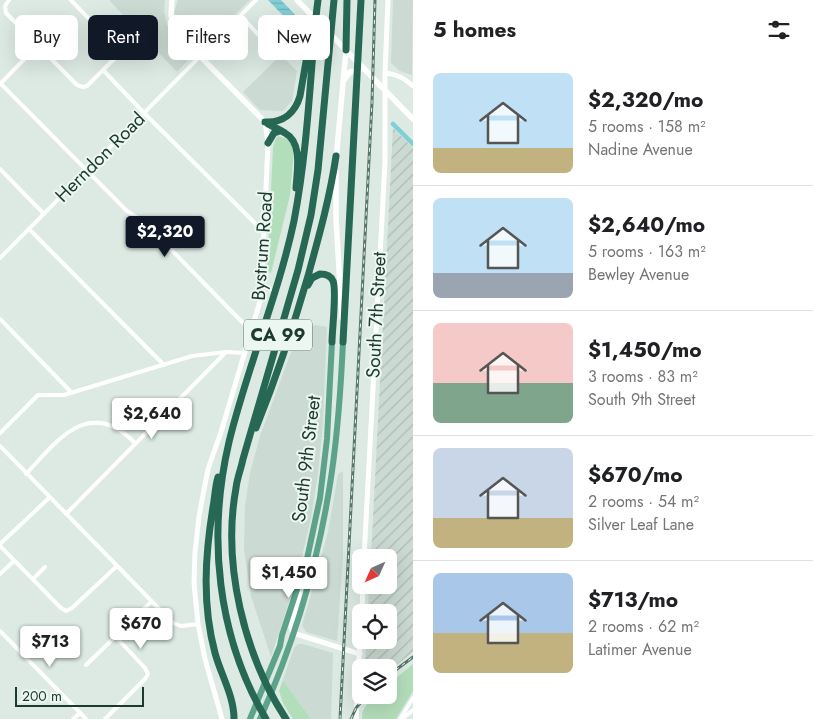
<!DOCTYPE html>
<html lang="en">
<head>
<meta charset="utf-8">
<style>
  body { margin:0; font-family:Jost,sans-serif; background:#f2f2f2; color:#202124; height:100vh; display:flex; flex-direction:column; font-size:19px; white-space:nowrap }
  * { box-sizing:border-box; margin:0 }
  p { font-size:16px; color:#757577 }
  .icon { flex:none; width:28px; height:28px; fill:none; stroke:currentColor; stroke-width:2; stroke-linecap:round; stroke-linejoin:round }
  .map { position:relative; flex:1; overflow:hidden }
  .sheet { display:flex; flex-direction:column; background:#fff; width:400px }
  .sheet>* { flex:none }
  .guide { position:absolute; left:15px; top:15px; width:322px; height:45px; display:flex; gap:10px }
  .needle { width:32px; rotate:225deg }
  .fabs { position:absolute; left:352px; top:549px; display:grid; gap:10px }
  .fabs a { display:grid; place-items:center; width:45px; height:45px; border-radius:8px; background:#fff; box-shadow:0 5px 20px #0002; font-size:25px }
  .scale { position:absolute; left:15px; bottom:12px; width:129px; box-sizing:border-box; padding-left:5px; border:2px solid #1d3a30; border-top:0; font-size:14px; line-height:18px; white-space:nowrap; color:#1d3a30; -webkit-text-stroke:4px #edf7f1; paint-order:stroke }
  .price { position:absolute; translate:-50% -42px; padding:0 11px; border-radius:5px; background:#fff; color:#222; font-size:16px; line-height:32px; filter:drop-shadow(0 1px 2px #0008) }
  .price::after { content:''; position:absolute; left:50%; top:30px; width:15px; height:11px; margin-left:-8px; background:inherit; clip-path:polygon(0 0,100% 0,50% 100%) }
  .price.on { background:#111827; color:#fff }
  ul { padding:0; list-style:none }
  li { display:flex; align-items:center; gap:15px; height:125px; padding:0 20px }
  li+li { border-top:1px solid #e0e0e0 }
  li span { display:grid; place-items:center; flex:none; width:140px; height:100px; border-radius:8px; color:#555 }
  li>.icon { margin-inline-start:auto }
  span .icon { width:60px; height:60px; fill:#fffc; stroke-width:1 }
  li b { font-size:21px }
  h2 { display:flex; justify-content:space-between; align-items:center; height:60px; padding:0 20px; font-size:21px }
  .chip { padding:0 18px; border-radius:8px; background:#fff; box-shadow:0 5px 20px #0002; font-size:18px; line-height:45px }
  .chip.on { background:#111827; color:#fff }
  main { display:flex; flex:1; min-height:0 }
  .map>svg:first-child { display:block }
  .built { fill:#cbdad2 }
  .industrial { fill:url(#industrial-furrows) }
  .grass { fill:#b3debb }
  .water { fill:url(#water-rules) }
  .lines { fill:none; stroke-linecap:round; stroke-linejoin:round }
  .canal { stroke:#7fcfd5; stroke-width:4.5 }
  .minor { stroke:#fff; stroke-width:4 }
  .tertiary { stroke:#fff; stroke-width:5 }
  .secondary { stroke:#fff; stroke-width:5.5 }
  .primary { stroke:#5da38b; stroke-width:6 }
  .motorway { stroke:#276855; stroke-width:7 }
  .rail-casing { stroke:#57776b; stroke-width:3 }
  .rail { stroke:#edf7f1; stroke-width:1; stroke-dasharray:4; stroke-linecap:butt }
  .labels { text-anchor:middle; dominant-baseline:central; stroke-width:4; stroke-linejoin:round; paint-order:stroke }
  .shield { fill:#edf7f1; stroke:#5b736a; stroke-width:1 }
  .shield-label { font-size:18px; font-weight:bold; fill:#1d3a30 }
  .street-label { font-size:19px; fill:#1d3a30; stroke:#edf7f1 }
</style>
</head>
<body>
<main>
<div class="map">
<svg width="413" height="719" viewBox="0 0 413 719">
  <defs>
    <pattern id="industrial-furrows" width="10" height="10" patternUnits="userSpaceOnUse" patternTransform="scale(1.25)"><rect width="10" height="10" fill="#cbdad2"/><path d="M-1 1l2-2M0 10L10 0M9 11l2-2" fill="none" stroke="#aebcb5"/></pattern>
    <pattern id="water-rules" width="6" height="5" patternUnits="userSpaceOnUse" patternTransform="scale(1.25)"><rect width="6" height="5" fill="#7fcfd5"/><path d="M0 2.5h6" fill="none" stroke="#6db2b7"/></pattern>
  </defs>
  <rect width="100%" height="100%" fill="#dceae3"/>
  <path class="built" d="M109,0H165L164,11L167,25L176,39L190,53V58L177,72Z
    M178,0H250L198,51L179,31L174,12Z
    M393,0H413L412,75L400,71L391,63Z
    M281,55L297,71L292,101L283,111L260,110L243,92Z
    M315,325L327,327L323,423L318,474L311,518L298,574L271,657L251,596L244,549L245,506L250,473L260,436L293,347L299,336L307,329Z
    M343,471V557L337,641L306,632L302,625L308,605L328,532L338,474Z
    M298,644H303L333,653L331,719H311L283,680L294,648Z"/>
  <path class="industrial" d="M393,128L413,148V652L389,671V668L365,667L366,640H389V612H368L369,585H389V558L371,557Z"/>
  <path class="grass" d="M278,136L289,140L294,151L290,195L271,273L267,272L273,148L275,140Z
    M413,664V691L396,719H362C362,707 368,703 377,695H389V684Z
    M283,680L311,719H293L283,703L279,691Z"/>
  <path class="water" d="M268,0H281L304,24L302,35Z"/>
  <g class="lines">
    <path class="canal" d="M393,124L413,144"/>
    <path class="minor" d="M9,0L5,6L6,13L77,85L83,87L87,86L117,56L118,49L71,0
      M241,16L276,54
      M103,70L144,113L264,232
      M0,83L127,211L144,222L247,327L252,329
      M0,84L38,45
      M0,169L44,214
      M29,229L164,365
      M0,258L256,0
      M0,319L72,393
      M0,433L38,395H64L192,356L226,352L245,353
      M0,446L173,623L181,626L198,624
      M26,474C58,440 89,396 135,443
      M66,514L226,352
      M0,544L49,498
      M0,546L61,608L66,611L72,608L117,566
      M0,574L14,561
      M33,579L45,567
      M0,631L86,719
      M86,665L151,602
      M73,719L80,713
      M105,719L145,679L148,674L145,668L115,636
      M400,719L413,698
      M402,719L413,710"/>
    <path class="tertiary" d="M385,73C397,74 404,78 413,86
      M364,558L385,162V73L388,0
      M302,583L291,627L293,633L360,654
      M362,612L363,585
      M222,719L205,659L198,624L194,583L195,553L199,516L208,469L221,432L261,298L268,143L265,122
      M356,719L361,619"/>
    <path class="secondary" d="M172,0L171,16L179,35L265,122
      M297,0L413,119
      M344,80L350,72L360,70
      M336,160L346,50
      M336,172V219L342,318"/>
    <path class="primary" d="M250,719L280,646L282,635L307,559L320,498L327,439L332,342
      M260,719C295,641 320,556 332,471C338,429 341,385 343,342"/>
    <path class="motorway" d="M346,50L347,0
      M265,122C283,123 295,113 300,96L311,33
      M268,124C273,127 279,129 285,133C303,143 297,171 296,188
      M268,143L274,133L280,131
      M308,285L312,278L320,274C326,274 331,276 333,281C337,290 332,330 332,342
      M343,342L361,0
      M256,428C276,378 293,328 308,276C319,236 330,197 336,156
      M218,477C215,487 215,497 213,507C205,556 202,604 215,653C221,675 234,696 234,719
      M266,719C217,636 207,536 229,442C247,368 278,296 294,221C304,169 308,116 312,64C314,43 315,21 318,0
      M286,719C244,655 222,564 236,488C237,478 241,469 243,459L298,270L311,215L318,170L334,0"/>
    <g class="rail-casing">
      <path id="rail" d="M389,675L413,657
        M340,719L372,102L375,0
        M351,719L356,708L367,695"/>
    </g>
    <use href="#rail" class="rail"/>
  </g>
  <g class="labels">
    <rect class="shield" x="244" y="319.5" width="68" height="31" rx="4"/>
    <g class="shield-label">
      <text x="278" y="335">CA 99</text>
    </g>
    <g class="street-label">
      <text transform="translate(100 157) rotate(-45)">Herndon Road</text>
      <text transform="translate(262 246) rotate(-86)">Bystrum Road</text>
      <text transform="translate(376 315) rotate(-87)">South 7th Street</text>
      <text transform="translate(306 459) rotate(-83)">South 9th Street</text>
    </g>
  </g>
</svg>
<div class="fabs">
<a><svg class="needle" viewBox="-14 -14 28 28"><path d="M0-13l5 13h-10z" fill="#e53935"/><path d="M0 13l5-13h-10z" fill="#757577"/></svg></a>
<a><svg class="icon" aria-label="locate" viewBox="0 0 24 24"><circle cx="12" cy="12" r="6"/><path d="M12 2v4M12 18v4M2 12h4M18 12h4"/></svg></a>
<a><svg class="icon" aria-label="layers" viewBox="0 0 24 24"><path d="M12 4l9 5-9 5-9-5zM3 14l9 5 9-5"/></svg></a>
</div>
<div class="scale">200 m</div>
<b class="price on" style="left:165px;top:258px">$2,320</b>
<b class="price" style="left:152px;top:440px">$2,640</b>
<b class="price" style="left:289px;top:599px">$1,450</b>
<b class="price" style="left:141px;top:650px">$670</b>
<b class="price" style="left:50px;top:668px">$713</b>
<div class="guide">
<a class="chip">Buy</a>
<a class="chip on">Rent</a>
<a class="chip">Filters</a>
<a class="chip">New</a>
</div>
</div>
<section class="sheet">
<h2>5 homes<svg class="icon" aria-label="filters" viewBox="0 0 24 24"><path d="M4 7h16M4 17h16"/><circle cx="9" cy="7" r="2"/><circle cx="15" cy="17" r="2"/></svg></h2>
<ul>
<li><span style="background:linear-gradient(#bfe0f5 75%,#c2b280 0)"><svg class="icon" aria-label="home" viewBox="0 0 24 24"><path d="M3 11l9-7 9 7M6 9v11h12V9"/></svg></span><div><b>$2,320/mo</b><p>5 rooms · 158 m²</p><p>Nadine Avenue</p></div></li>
<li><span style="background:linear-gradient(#bfe0f5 75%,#9aa5b1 0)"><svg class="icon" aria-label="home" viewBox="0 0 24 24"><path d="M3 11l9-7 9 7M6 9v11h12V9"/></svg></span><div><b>$2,640/mo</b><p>5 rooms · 163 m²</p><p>Bewley Avenue</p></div></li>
<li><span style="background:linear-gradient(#f6c9c9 60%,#7fa58c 0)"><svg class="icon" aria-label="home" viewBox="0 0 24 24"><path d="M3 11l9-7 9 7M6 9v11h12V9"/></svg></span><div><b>$1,450/mo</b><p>3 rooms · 83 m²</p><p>South 9th Street</p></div></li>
<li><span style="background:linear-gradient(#c9d6e8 70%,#c2b280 0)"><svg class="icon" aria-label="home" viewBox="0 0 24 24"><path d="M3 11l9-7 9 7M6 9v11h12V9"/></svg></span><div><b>$670/mo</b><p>2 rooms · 54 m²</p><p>Silver Leaf Lane</p></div></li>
<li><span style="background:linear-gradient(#a9c7e8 60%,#c2b280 0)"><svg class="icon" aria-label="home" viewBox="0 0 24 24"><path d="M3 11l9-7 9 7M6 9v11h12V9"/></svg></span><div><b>$713/mo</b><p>2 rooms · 62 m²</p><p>Latimer Avenue</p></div></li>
</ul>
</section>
</main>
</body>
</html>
